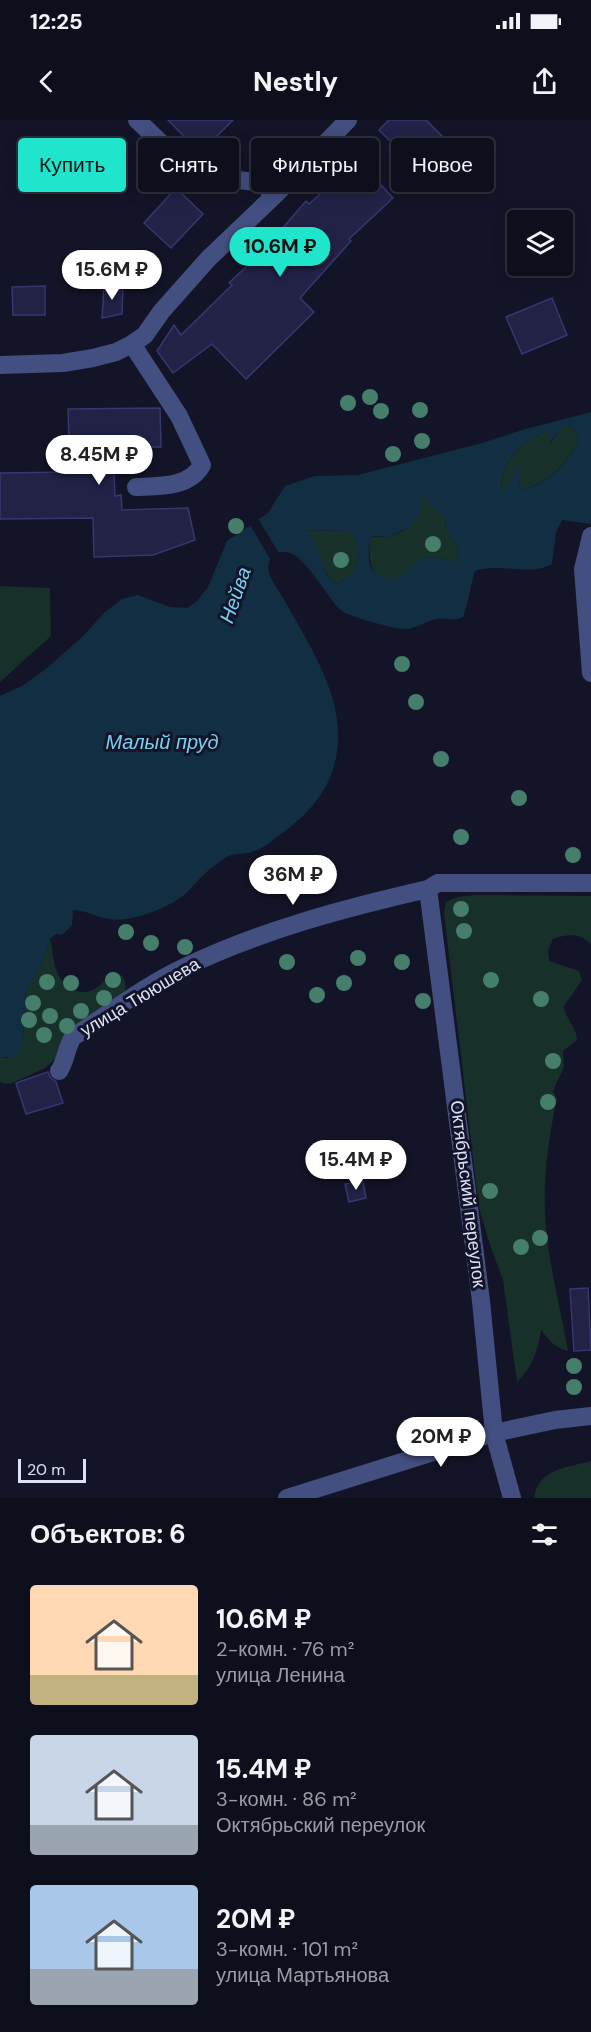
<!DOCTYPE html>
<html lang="ru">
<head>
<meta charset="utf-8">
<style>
  body { margin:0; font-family:"DM Sans",sans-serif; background:#171826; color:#f1f3f6; height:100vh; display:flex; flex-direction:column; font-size:22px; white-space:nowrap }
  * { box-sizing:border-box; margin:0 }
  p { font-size:20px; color:#9b9ca4 }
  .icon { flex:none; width:33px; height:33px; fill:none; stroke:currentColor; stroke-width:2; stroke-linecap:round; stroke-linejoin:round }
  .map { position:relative; height:1378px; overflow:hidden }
  .details { display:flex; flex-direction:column; background:#0e0f1d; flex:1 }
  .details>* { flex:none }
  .top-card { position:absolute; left:18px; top:18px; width:555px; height:54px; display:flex; gap:12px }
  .tools { position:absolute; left:507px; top:90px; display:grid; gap:12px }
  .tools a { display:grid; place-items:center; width:66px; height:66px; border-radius:6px; background:#0e0f1d; box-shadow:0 3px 15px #0003,0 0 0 2px #2e2f3b; font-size:30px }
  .scale { position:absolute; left:18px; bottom:15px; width:68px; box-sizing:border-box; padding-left:6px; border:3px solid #dde0fb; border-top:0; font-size:16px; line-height:21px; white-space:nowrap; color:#dde0fb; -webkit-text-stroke:4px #131427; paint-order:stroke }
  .price { position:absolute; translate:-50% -51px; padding:0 14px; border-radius:21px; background:#fff; color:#222; font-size:20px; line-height:39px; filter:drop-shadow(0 2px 3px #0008) }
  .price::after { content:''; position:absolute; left:50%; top:36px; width:18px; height:14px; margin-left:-9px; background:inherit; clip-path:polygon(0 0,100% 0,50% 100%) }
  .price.on { background:#1fe5cc; color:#111 }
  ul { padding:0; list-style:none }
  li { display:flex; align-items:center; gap:18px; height:150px; padding:0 30px }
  li span { display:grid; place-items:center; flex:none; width:168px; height:120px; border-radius:6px; color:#555 }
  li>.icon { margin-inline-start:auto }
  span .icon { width:72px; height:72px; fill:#fffc; stroke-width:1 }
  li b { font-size:26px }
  h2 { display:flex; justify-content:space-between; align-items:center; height:72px; padding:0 30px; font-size:26px }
  .chip { padding:0 21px; border-radius:6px; background:#0e0f1d; box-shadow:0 3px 15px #0003,0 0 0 2px #2e2f3b; font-size:21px; line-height:54px }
  .chip.on { background:#1fe5cc; color:#111 }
  .status { display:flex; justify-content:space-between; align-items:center; height:42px; padding:0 30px; background:#0e0f1d; direction:ltr }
  .status svg { height:16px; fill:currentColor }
  header { display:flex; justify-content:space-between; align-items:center; height:78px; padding:0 30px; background:#0e0f1d; font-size:27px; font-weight:700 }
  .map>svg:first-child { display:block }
  .green { fill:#173029 }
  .water { fill:#112e42; fill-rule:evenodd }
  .pier { fill:#131427 }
  .building { fill:#212246; stroke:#36376f; stroke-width:1.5 }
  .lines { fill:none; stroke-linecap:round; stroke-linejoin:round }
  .minor { stroke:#434f80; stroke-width:18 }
  .tree { fill:#467e6c }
  .labels { text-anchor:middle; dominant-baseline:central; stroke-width:6; stroke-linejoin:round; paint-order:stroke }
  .street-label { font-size:18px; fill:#dde0fb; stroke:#131427 }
  .water-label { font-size:20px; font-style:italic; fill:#77d2ef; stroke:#131427 }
</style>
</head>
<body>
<div class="status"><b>12:25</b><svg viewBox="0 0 49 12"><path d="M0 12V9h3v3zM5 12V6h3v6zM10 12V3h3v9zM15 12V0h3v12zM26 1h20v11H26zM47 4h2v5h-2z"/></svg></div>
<header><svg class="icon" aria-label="back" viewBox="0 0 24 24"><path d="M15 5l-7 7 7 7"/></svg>Nestly<svg class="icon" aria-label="share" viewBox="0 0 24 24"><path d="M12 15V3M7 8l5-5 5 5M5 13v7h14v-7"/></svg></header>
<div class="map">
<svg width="591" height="1378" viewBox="0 0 591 1378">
  <rect width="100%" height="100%" fill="#131427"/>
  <path class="green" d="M568,305L574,308L579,316C573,340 548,363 525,369L520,366L518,361L520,349L503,375L501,372C502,336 519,325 549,310L550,324L560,310Z
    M421,375L445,398L446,409L459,429L457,443C445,439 434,435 421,439C414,442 412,448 407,452C375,475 365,443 371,416C393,421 407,410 421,393Z
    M303,410L351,411C358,421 362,440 354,452C350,457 343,460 338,464C315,450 325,428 303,410Z
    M0,466L50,468L51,516L0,562Z
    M476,775L591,776V825C581,812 567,814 553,819L548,831L549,841L579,851L582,860L564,886C566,901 576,905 577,920L563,931L564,947L553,971L557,979C548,1020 542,1064 546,1108C550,1149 561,1190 568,1231C555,1228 549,1220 541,1210C538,1231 532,1248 517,1262L503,1160L489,1122L479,1088L444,793L446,782L457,777Z
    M50,819C53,829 53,843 57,852C64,870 84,879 99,866C104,862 107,856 112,852C126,853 128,865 123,877L45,948L12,963L5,964L0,962V937L8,938L23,919L26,872L44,838Z
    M591,1341V1378H534C539,1348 566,1348 591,1341Z"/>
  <path class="water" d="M591,292V404L562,400L556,412L552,444C528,457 500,442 475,451C470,466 469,482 463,497C452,502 447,497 437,499C426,501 417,508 407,509C396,510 351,497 342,491C326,479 301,423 278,433C272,436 268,441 268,447C269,460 280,471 286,483C309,525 341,572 338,622C335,664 314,690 281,714C273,720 264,728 254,731C248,734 239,733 232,735C227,736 221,741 217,744C204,752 195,765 184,775C169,787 145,796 126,799C104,803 89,790 73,790L72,805L62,815L56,814L50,819L44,838L26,872L23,920L16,937H0V576L22,566L47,548L83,516L105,492L122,479L138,475L170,487L187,488L196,482L208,467L227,421L268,393L285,366L315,356L358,355L482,323L522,310ZM568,305L574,308L579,316C573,340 548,364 525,369L520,366L518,361L521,349L519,346H516L513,359L502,374L501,372C502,336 519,325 549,310V324L560,310ZM421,375L445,398L446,409L459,429L457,442C444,439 434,435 421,439C414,441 412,448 407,452C395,460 384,462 374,452C366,443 369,427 371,416L390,417L410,406L421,393ZM304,410L351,411C358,421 362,440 354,452C350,456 343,460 338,464C319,452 325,443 317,426C314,419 309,415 304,410Z"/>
  <path class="pier" d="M257,397L280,435L272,442L249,403Z"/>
  <path class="building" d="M168,0H233L200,33Z
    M389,0H426L446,20L417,48L379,10Z
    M358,40L393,78L349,119L351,121L300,178L314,192L246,259L212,224L173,253L157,231L174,205L181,215L232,165L229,163L262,132L306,81L309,84Z
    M176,68L203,94L171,128L144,103Z
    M104,165L123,166L122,194L102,198Z
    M45,166V195H13L12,167Z
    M552,178L567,215L522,234L506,197Z
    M160,288L161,327H113L115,376L121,375L122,390L188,388L195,420L153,435L94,437L93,398L0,399V353L70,352L68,289Z
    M48,952L50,957L56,962L63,983L26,994L16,963Z
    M363,1061L366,1078L349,1082L345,1064Z
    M588,1168L591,1230L574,1231L570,1169Z"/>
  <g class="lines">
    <path class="minor" d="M137,0L181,42L201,51L230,59L256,62L277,73
      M132,224L179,296L202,345C189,368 159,366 136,367
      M0,245L63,243L93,238L116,232L132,224L145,215L161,192L208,139L277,73L348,0
      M591,416L583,449L591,553
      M428,769L481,1181L494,1313L512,1378
      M59,951C66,941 66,928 73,917C110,893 146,865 185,847C262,810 345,788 428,769L438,763H591
      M287,1378L494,1313L555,1300L591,1296"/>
  </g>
  <g class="tree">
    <circle cx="370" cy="277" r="8"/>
    <circle cx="348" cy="283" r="8"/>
    <circle cx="420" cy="290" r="8"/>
    <circle cx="381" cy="291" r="8"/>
    <circle cx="422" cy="321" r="8"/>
    <circle cx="393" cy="334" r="8"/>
    <circle cx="236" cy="406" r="8"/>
    <circle cx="433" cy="424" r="8"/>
    <circle cx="341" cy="440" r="8"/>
    <circle cx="402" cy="544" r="8"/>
    <circle cx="416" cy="582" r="8"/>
    <circle cx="441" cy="639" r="8"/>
    <circle cx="519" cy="678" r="8"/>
    <circle cx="461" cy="717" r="8"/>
    <circle cx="573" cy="735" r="8"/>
    <circle cx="285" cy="751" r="8"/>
    <circle cx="461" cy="789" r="8"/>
    <circle cx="464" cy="811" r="8"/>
    <circle cx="126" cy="812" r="8"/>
    <circle cx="151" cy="823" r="8"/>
    <circle cx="185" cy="827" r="8"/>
    <circle cx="358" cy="838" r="8"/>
    <circle cx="287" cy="842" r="8"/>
    <circle cx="402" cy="842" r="8"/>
    <circle cx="113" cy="860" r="8"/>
    <circle cx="491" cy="860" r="8"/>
    <circle cx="47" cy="862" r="8"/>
    <circle cx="71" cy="863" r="8"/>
    <circle cx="344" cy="863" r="8"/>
    <circle cx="317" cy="875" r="8"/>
    <circle cx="104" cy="878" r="8"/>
    <circle cx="541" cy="879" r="8"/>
    <circle cx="423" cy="881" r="8"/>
    <circle cx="33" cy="883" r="8"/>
    <circle cx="81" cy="891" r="8"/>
    <circle cx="50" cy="896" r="8"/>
    <circle cx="29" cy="900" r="8"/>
    <circle cx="67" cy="906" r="8"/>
    <circle cx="44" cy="915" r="8"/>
    <circle cx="553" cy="941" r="8"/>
    <circle cx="548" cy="982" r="8"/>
    <circle cx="490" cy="1071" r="8"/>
    <circle cx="540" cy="1118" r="8"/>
    <circle cx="521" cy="1127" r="8"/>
    <circle cx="574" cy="1246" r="8"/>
    <circle cx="574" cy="1267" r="8"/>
  </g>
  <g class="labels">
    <g class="street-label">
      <text transform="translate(140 877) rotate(-31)">улица Тююшева</text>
      <text transform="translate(468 1074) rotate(83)">Октябрьский переулок</text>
    </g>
    <g class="water-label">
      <text transform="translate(235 475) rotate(-71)">Нейва</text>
      <text x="162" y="622">Малый пруд</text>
    </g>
  </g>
</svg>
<div class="tools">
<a><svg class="icon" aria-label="layers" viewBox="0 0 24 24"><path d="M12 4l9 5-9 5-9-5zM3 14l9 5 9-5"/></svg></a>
</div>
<div class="scale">20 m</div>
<b class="price on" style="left:280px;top:158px">10.6M ₽</b>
<b class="price" style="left:112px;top:181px">15.6M ₽</b>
<b class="price" style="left:99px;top:366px">8.45M ₽</b>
<b class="price" style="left:293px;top:786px">36M ₽</b>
<b class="price" style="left:356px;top:1071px">15.4M ₽</b>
<b class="price" style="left:441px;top:1348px">20M ₽</b>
<div class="top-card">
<a class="chip on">Купить</a>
<a class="chip">Снять</a>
<a class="chip">Фильтры</a>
<a class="chip">Новое</a>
</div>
</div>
<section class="details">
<h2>Объектов: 6<svg class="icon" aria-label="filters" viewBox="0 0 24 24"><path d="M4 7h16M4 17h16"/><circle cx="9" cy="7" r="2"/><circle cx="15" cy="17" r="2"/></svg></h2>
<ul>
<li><span style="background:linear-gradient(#ffd9b3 75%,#c2b280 0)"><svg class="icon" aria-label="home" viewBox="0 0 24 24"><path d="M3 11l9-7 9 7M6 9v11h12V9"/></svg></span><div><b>10.6M ₽</b><p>2-комн. · 76 m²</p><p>улица Ленина</p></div></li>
<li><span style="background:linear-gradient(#c9d6e8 75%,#9aa5b1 0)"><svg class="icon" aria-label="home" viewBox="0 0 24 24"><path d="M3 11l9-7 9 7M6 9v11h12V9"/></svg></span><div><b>15.4M ₽</b><p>3-комн. · 86 m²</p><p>Октябрьский переулок</p></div></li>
<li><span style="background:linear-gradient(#a9c7e8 70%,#9aa5b1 0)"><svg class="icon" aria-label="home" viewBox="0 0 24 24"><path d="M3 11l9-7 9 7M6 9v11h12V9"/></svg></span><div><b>20M ₽</b><p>3-комн. · 101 m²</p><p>улица Мартьянова</p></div></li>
</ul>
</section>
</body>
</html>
